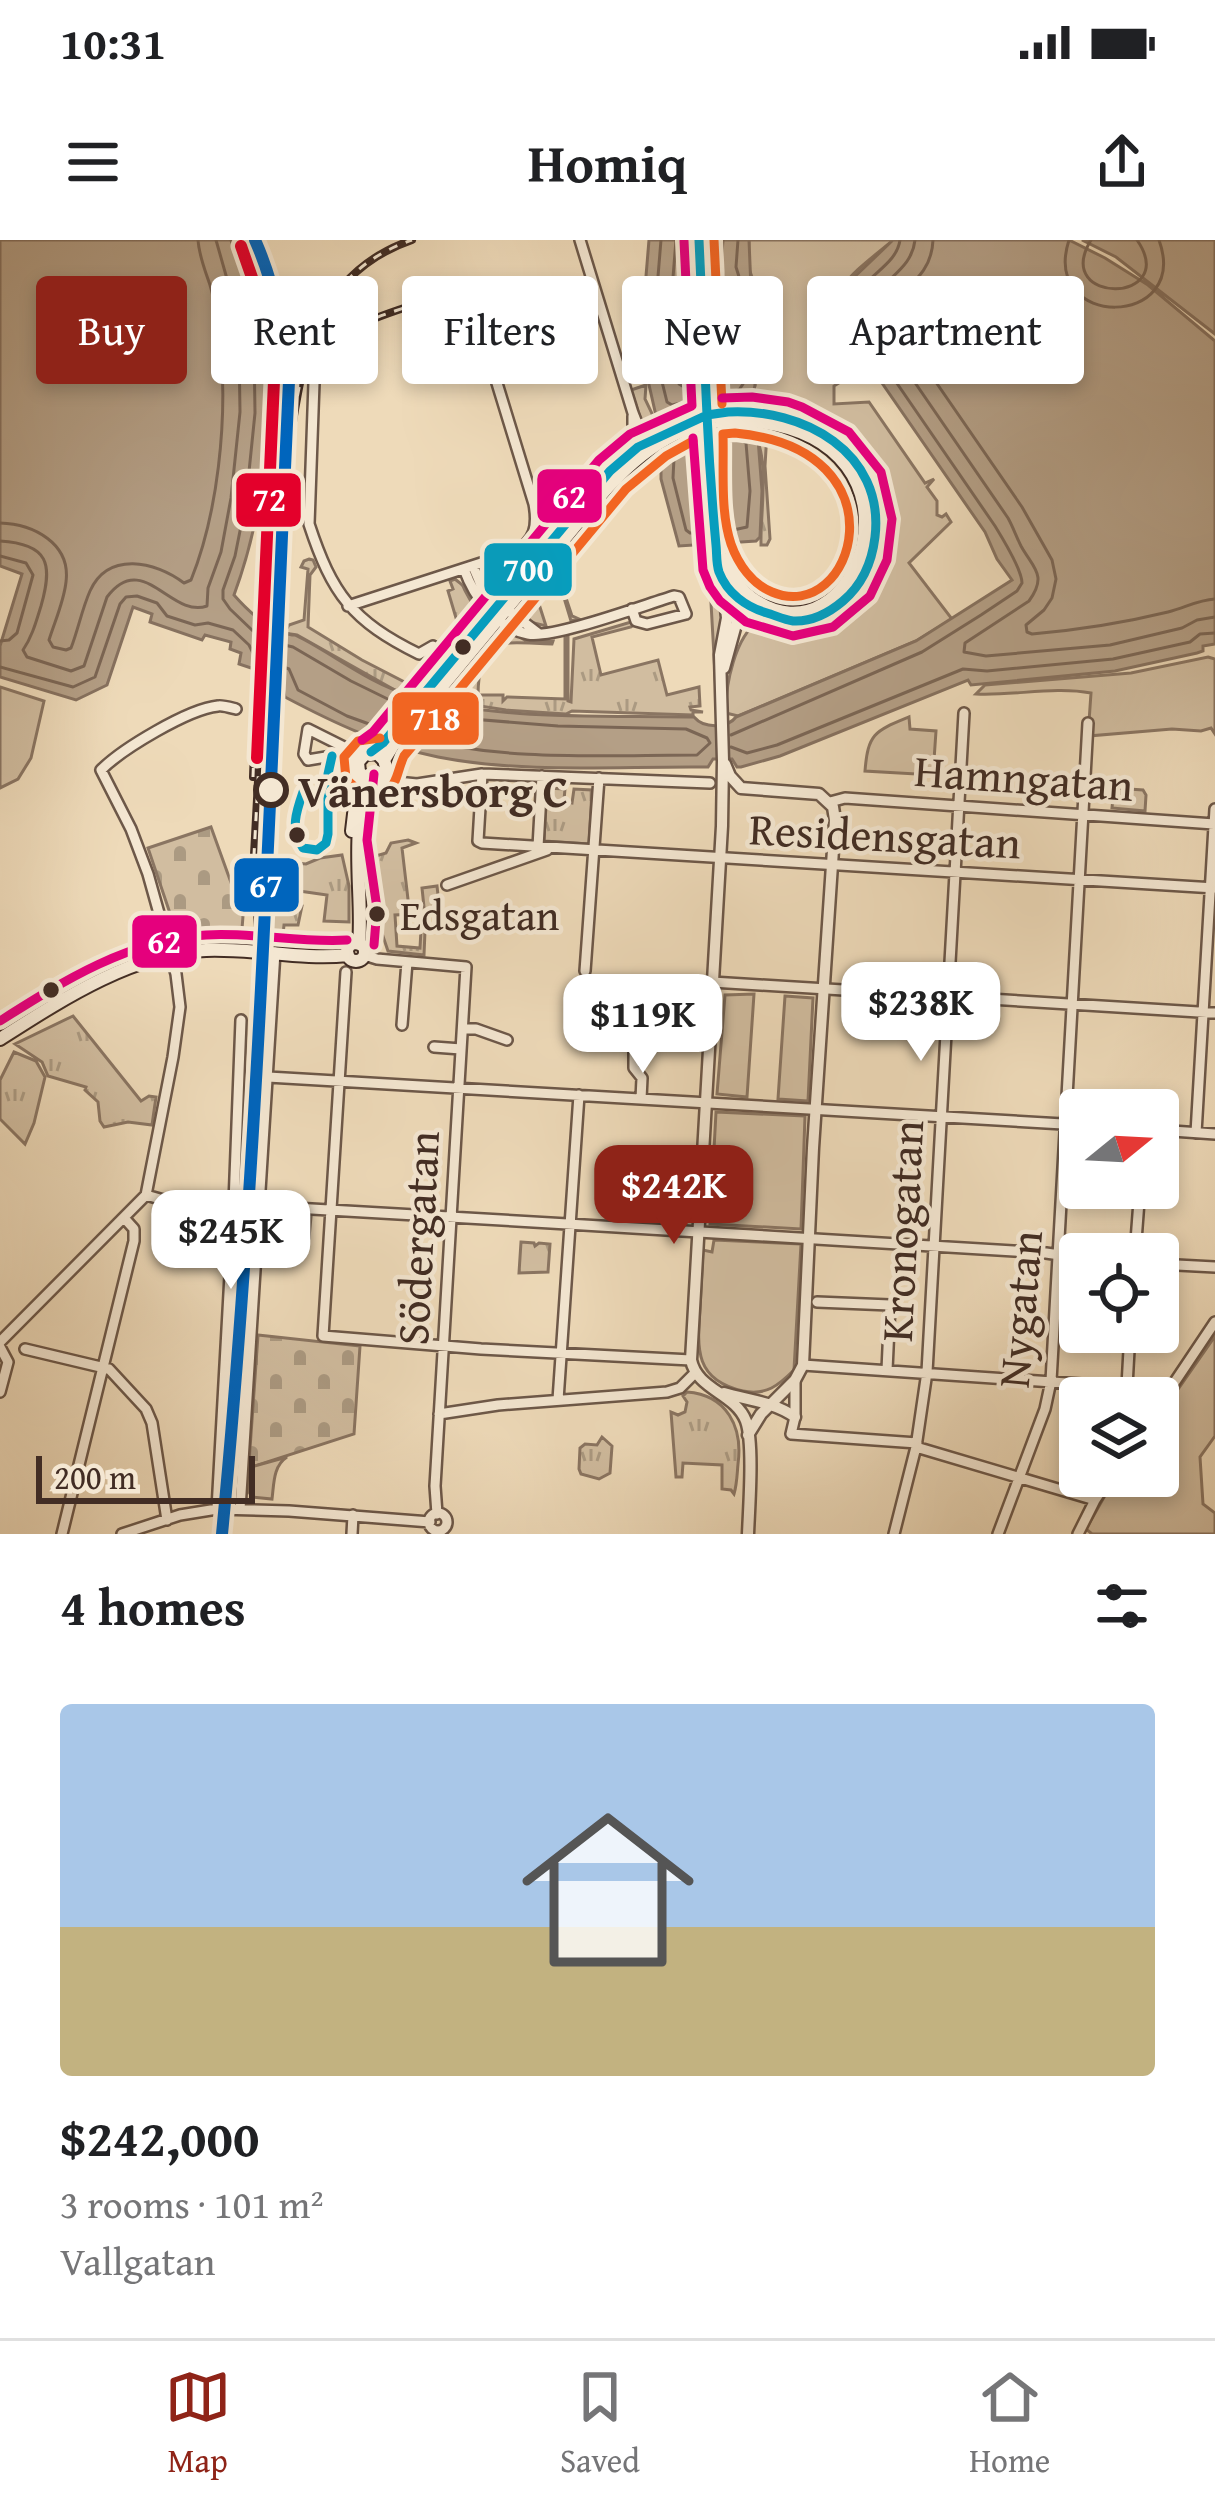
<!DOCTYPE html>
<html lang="en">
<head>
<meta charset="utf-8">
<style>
  body { margin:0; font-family:"Gentium Book Plus",serif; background:#f6f6f6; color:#202124; height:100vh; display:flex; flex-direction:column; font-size:45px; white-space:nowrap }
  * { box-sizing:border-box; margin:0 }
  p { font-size:39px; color:#757577 }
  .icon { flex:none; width:66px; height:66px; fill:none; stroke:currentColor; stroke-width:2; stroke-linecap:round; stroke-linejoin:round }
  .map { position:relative; height:1294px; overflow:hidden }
  .panel { display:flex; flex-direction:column; background:#fff; flex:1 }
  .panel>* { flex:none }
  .guide { position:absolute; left:36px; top:36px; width:1143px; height:108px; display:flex; gap:24px }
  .needle { width:78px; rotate:72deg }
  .buttons { position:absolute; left:1059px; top:849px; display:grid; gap:24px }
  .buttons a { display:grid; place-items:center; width:120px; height:120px; border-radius:12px; background:#fff; box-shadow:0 6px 18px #0003; font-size:60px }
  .scale { position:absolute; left:36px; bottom:30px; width:219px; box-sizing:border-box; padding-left:12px; border:6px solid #422d24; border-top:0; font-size:33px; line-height:42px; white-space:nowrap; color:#422d24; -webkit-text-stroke:9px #f4e7d2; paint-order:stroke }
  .price { position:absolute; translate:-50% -102px; padding:0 27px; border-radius:24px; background:#fff; color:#222; font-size:39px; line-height:78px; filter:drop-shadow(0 3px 6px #0008) }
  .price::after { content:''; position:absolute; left:50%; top:72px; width:36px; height:27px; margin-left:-18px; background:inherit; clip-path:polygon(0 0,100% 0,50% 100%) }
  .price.selected { background:#8f2418; color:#fff }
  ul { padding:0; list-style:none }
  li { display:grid; align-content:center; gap:24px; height:636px; padding:0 60px }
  li span { display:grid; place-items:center; height:372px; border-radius:12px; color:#555 }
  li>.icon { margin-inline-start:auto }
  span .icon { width:216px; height:216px; fill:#fffc; stroke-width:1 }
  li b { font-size:51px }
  h2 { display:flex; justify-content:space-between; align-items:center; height:144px; padding:0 60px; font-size:51px }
  .chip { padding:0 42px; border-radius:12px; background:#fff; box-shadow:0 6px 18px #0003; font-size:42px; line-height:108px }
  .chip.selected { background:#8f2418; color:#fff }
  .status { display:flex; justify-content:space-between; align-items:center; height:84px; padding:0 60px; background:#fff; direction:ltr }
  .status svg { height:33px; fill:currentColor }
  header { display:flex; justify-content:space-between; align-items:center; height:156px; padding:0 60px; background:#fff; font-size:54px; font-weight:700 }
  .tabs { display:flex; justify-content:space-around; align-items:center; height:168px; border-top:3px solid #e0e0e0; background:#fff; font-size:33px; color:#757577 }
  .tabs a { display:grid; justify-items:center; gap:6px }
  .tabs .selected { color:#8f2418 }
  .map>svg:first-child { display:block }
  .grass { fill:url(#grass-tufts); stroke:#8a7562; stroke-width:3 }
  .cemetery { fill:url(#cemetery-stones); stroke:#8a7562; stroke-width:3 }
  .park { fill:#d1bda0; stroke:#8a7562; stroke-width:3 }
  .water { fill:#b49f86; stroke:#86715f; stroke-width:3 }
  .pier { fill:#eedab9 }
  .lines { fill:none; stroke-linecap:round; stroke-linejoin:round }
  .shore { stroke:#7b6655; stroke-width:3 }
  .minor-casing { stroke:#6d5849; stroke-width:14 }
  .tertiary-casing { stroke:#6d5849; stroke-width:15 }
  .secondary-casing { stroke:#422d24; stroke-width:16 }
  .minor { stroke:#f4e7d2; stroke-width:9 }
  .tertiary { stroke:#f4e7d2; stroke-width:10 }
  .secondary { stroke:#f4e7d2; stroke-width:12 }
  .rail-casing { stroke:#422d24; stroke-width:8 }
  .rail { stroke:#f4e7d2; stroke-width:3; stroke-dasharray:9; stroke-linecap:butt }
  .secondary-bridge-casing { stroke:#422d24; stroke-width:16; stroke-linecap:butt }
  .secondary-bridge { stroke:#f4e7d2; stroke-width:12 }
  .bus-1-casing { stroke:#f4e7d2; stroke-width:18 }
  .bus-2-casing { stroke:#f4e7d2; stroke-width:18 }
  .bus-3-casing { stroke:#f4e7d2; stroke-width:18 }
  .bus-1 { stroke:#079dbd; stroke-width:9 }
  .bus-2 { stroke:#f26522; stroke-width:9 }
  .bus-3 { stroke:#e5007d; stroke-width:9 }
  .rail-1-casing { stroke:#f4e7d2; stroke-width:21 }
  .rail-2-casing { stroke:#f4e7d2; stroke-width:21 }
  .rail-1 { stroke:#0065bd; stroke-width:12 }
  .rail-2 { stroke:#e4002b; stroke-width:12 }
  .bus-dot { fill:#422d24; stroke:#f4e7d2; stroke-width:4.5 }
  .stop-dot { fill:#f4e7d2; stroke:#422d24; stroke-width:6 }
  .labels { text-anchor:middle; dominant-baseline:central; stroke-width:9; stroke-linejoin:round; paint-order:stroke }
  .bus-label { font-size:42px; fill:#422d24; stroke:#f4e7d2; text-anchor:start }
  .street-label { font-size:45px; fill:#422d24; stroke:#f4e7d2 }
  .stop-label { font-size:45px; font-weight:bold; fill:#422d24; stroke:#f4e7d2; text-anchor:start }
  .line-badge { stroke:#f4e7d2; stroke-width:4.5 }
  .badge-label { font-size:33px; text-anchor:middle; font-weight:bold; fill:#fff }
</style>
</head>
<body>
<div class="status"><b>10:31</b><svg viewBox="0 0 49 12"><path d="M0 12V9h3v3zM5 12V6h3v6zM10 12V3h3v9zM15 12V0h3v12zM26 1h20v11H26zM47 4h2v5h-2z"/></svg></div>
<header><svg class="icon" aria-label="menu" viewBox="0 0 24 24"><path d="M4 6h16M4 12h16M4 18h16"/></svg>Homiq<svg class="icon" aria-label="share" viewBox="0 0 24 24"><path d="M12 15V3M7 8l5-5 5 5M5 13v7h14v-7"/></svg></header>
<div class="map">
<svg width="1215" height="1294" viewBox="0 0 1215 1294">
  <defs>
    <pattern id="grass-tufts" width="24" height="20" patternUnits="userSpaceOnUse" patternTransform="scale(3)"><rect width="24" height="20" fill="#d1bda0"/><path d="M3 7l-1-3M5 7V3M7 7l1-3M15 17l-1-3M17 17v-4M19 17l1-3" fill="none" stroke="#ab9a82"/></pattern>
    <pattern id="cemetery-stones" width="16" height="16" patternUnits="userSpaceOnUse" patternTransform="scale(3)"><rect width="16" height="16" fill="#d1bda0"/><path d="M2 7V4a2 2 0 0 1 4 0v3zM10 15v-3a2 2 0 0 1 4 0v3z" fill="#ab9a82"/></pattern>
  </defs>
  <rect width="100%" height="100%" fill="#eedab9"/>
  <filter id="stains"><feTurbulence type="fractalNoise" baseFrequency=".00167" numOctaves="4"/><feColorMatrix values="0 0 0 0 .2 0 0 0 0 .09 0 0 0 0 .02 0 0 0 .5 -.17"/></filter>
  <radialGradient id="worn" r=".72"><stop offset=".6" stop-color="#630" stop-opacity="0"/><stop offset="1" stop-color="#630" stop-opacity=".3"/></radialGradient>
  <path class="grass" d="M646,145L645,159L655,180L666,182L695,175V179L653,193L644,189L631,150Z
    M717,183L762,187L767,192L765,226L770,299L767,305H761V303C760,273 772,208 749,188L717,187Z
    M309,319L313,320L316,327L310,335L308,387L362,420L414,447L409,458L297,395L284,393L289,385L304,380L308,329L301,327L304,321Z
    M558,323L565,328L558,334L572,376L579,379L571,381L558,338L538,361L546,386L530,382L523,364Z
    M709,327L719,350L722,380L716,410V452Z
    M455,339C468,350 459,341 468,356C483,381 474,382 456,401L451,395L459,388L448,351L453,349L450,341Z
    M631,382L633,385L631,387L592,397L601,435L658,420L667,455L699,447L700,466L690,467L691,470L703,472H693V475L572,471L566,474L506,470L447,461L446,458H461L452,456V447L487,405L510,391L528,402L553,401L552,404C502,403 479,393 478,455H503V461L507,457L565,459V398L568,397V461L571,462L574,399Z
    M547,548L565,549L564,560L561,561L572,563L574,549L592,550L589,604L544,601Z
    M1114,548L1143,550L1146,555L1145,571L1112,568Z
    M408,600L416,603L402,608L409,668L424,667L422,648L437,646L440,673L395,675L397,706L420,708L421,690L425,691L424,715L388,711L370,658L369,618L386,613L391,603Z
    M342,615L349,646V682L324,681L327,655L299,651L297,665L302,666L298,685H284L282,704L264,702V682L270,680L273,621L306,624L320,618Z
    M73,776L141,861L149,856L156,857L152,885L128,882L104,887L100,881L98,862L85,850L86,847L48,836L42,822L15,804Z
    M14,812L36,821L45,837L34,883L25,904L0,879V840Z
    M521,1002L534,1003L535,1006L539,1003L550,1004L548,1032L519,1033Z
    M687,1152C727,1155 743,1187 738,1224C737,1235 737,1244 734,1254L731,1250L722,1249V1225L683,1223L682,1237H676L671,1172L678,1175L685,1172L687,1162L683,1156Z
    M602,1197L612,1206L610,1233L599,1239L581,1234L579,1229L580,1208L585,1204L597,1205Z"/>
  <path class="cemetery" d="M211,587L243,676L241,702H217L214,698L205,701L179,700L148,608Z
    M258,1095L360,1106L354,1194L255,1226L249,1223Z"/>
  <path class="park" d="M749,0H893C881,11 850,33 844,46C830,74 852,104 866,126L834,146V164L869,162L925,243L934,239L927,247L937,261V275L942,277L946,274L951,282L909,323L952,379L916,401L738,476L726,473C725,446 735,396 759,381C778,384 796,388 815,384C891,365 902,258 853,207C826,180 787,171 752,160L755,145L752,37L748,26Z
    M1208,417L1215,419V494L1211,488L1201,491L1172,489L1088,496L1091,453C1054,446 1014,456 976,454L985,445L1131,433Z
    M0,447L44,461L31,518L18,539L0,548Z
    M909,477L910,489L936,491L933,535L865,531C868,493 875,491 909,477Z
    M754,754L747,857L717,854L725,755Z
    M785,756L813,758L808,861L778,859Z
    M716,872L805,876L801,989L710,984Z
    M286,976L311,977L309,998H299L298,1002L285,1001Z
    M714,1000L801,1004L794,1130C779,1145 766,1156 743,1151C695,1140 697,1110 700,1069C701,1049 702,1030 703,1010L712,1012Z
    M1215,1096V1196L1200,1217L1203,1264L1215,1273V1294H1092L1086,1289L1116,1236H1158V1178Z
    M287,1217C273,1226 274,1244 272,1259L252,1257L249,1252V1223L255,1226Z"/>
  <path class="water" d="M0,0H242C280,110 274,246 234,355C248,371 265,387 285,393C300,398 289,391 303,399C337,417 371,444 409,455C494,481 604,475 694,477C704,489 728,488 736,477L916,401L1012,340L997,319L985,292L873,130L860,107L861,93L840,68L846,45L893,0H1069L1105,18L1148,45L1215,101V404L1203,406V411L1197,413L1115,431L971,445L968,440L780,516L741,527H737L732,519H713L708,527H705C618,526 525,534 438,517C383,506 334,483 285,457L281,438L239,424L241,413L230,409L231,402L205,395L202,400L150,382L152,374L133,367L107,445L76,460L0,437V406L22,334L0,326Z
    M649,0H749L755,145L752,160L657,180L637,92L643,72Z
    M1082,0H1215V94L1116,17Z
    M717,187C731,188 752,184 758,199L762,251L760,297L756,301L679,306L661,239V214L692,192Z"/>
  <path class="pier" d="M688,0H708L716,173L697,178Z
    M716,181L722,290L725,310L703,311L697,185Z
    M268,380L284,387L280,448L276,443L265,439Z"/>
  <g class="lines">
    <path class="shore" d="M231,0L244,42L254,106L255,173L246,261L235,316L223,350V359L230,369L253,391L280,404L293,407L351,441L402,466
      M661,0L655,73L650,93L667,162L672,165L698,159
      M676,0L670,75L666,92L679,144L684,147L697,144
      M915,0C912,30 882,39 871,63L885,82L896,115L1008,278C1013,287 1016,296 1021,306C1033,328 1048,335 1029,361L965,403L964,412L986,416L1110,405L1182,388L1197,380L1215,377
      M933,0C932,28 916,40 897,58L895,63L911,106L1022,267L1052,320L1056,339L1052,358L1044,370L1026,385L1027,392L1032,394C1078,390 1123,383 1168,372C1185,368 1197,360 1215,359
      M1069,0C1040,90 1191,89 1159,0
      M1091,0C1051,66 1181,64 1137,0
      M715,140L725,138L728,133L725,43L721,26L723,0
      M715,155L739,150L743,144L740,40L736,27L738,0
      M717,199L742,201L746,203L750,251L747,287L724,292
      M700,203L674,218L673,238L686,290L690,293H706
      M0,283C33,284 71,303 66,342C64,361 55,381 49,400L53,407L66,410L71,408C78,390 82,369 90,351C108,311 155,321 184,343L191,340C218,273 227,182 221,110C219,89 216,65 210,45C205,30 199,16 198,0
      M0,301C49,304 53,324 41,366C36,382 32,397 23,410L27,417L71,431L84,426L107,357C143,309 171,379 207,366L208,348L221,312L231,258L240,172L239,107L229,46L216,0
      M0,316L26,323L33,335L17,393L9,400L0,401
      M0,427L73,447L95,437L120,364L126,357L137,356L157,363L167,376L195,385L208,383L233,390L249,405L255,417L289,429L298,450L347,476L383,489
      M731,495L922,412L981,375L1017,351L1022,343C1022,331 1003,299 995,286L883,123L873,103L872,88L854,65C860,36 896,28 900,0
      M412,497C504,522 603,515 697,515L710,503L707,498L686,489L558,486L459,478L432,473
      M731,507L747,513L777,505L963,429L987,431L1113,419L1190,402L1200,394L1215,393"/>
    <g class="minor-casing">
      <path id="minor" d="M580,0L633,173L646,206
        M327,60L316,86L309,284C332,354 352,381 419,414L433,406
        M633,176V198L642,209
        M473,326L484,352L538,393
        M464,329C474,357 496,388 528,394C553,399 644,365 674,356L679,357L686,374L647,384L636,381L632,369
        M348,366L515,312C535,301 538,286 534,264L470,55
        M352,511L308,489L304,514L308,520L332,516L336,512L368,513
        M482,534L478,601L482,603L1215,648
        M377,540L417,544L482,534L710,543
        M830,562L845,558L1214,584
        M538,607L542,536
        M447,645L547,610
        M364,715L377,719L466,727L435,1246L437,1274
        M585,731L599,538
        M346,732L323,1096L481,1109L691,1120
        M712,742L1215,773
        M402,785L407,722
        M463,789H476L507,800
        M434,807L461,809
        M634,811V828L642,838L641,859
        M268,837L1080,885
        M1158,890L1215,894
        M1196,893L1215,569
        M146,955L167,961L234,963
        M260,966C522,982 784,995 1046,1013L1080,1018
        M1135,1014L1140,948
        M1158,1024L1215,1027
        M817,1062L890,1065L887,1130
        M0,1102L146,955L173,817L180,767L176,734L148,634L131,589L101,530C122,509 188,469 218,466C222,465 232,468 236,469
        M0,1107L8,1122L0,1152
        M25,1109L109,1129L146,1169L152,1183L167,1280
        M803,1125L1169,1150
        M795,1140V1177L791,1194L917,1203
        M1127,1146L1130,1092
        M558,1160L579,855
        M1158,1167L1215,1082
        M439,1174L498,1165L667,1152L680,1148L694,1134
        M916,1207L1095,1260
        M217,1269L234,963L241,780
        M240,1269L275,712
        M429 1282a9 9 0 1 1 18 0a9 9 0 1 1-18 0Z
        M62,1294L134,1001V989L125,979
        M122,1294L180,1275L217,1269L289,1271L430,1282
        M352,1294L353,1275
        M894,1294L916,1207L927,1132L964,473
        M998,1294L1045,1169L1051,1141L1088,483
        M1078,1294L1095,1260L1111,1236"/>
    </g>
    <g class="tertiary-casing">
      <path id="tertiary" d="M723,340L727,378L720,415L723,521L722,586L691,1120C697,1150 735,1153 746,1181C754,1203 749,1268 748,1294
        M724,428L743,359
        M725,524L730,536L741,548L819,554L833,567L835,580L813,908L803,1125L795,1140L761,1174L748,1195
        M724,1153C748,1160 774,1162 795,1177"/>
    </g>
    <g class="secondary-casing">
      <path id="secondary" d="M717,319C720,344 740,364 763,373C895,431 946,156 724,172
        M371,512L383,503L610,231L627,215L655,199
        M384,520L377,513L365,514L358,522L359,532L368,540L382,537L386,527L384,520L392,507L600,256C640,210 686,175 750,181C944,198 856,433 752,358C735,346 731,329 718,314
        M352,591L359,532
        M347 712a9 9 0 1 1 18 0a9 9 0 1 1-18 0Z
        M359,704C364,658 347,579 373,541
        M0,799C61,760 132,713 206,710C253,708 301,720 348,715"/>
    </g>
    <use href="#minor" class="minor"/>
    <use href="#tertiary" class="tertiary"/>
    <use href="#secondary" class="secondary"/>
    <g class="rail-casing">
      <path id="rail" d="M306,130C338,87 371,79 419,63
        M286,227C301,133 307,36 412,0
        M287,305L291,212
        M253,537L255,482
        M258,689L254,615L259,522"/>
    </g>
    <use href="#rail" class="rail"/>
    <g class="secondary-bridge-casing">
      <path id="secondary-bridge" d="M699,0L712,274L718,314"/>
    </g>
    <use href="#secondary-bridge" class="secondary-bridge"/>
    <g class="bus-1-casing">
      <path id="bus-1" d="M699,0L707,175
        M728,172C803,168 885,212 875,297C872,322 863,344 843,361C830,372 812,382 793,381C785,380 774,375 767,373C746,367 727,353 719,332C716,323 717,314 716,305C712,262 709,219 707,175Z
        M371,512L383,503L610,231L638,207L707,175
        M303,552C296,572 290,589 303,608L317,610L326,603L328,594V534L332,516"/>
    </g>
    <g class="bus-2-casing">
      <path id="bus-2" d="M714,0L722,164
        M735,193C909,209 854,387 772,352C752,344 738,324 731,304C720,271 724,230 723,194Z
        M380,498L358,501L344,517L346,539L364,555C400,553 393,541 404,516L626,249L666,216L693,201"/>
    </g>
    <g class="bus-3-casing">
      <path id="bus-3" d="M693,198L703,330L710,347L720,361L746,382L793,396L833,387L870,356L887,320L892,279L881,232L849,192L802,167L788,162L752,157L722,158
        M362,500L373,492L599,220L630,194L692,166L684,1
        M374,534L367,600L377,668L374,705
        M0,781C63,741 130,699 206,695C253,692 300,703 347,700"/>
    </g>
    <use href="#bus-1" class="bus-1"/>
    <use href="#bus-2" class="bus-2"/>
    <use href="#bus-3" class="bus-3"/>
    <g class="rail-1-casing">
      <path id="rail-1" d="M222,1294C259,911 271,525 289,141C284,92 275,45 255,0"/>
    </g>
    <g class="rail-2-casing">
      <path id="rail-2" d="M241,6L264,72L274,141L257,518"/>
    </g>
    <use href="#rail-1" class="rail-1"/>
    <use href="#rail-2" class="rail-2"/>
  </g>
  <g class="bus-dot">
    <circle cx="463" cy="407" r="10"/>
    <circle cx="297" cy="595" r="10"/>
    <circle cx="377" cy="674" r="10"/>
    <circle cx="51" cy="750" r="10"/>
  </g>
  <circle class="stop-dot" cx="271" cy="550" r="15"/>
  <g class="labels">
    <g class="bus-label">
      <text x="400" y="674">Edsgatan</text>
    </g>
    <g class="street-label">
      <text transform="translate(1024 537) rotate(4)">Hamngatan</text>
      <text transform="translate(885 595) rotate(3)">Residensgatan</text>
      <text transform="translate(901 991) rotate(-87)">Kronogatan</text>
      <text transform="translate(417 998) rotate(-87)">Södergatan</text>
      <text transform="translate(1019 1069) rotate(-85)">Nygatan</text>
    </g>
    <g class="stop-label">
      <text x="298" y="550">Vänersborg C</text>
    </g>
  </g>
  <g class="line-badge">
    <rect x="535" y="227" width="69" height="58" rx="12" fill="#e5007d"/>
    <rect x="234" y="231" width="69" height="58" rx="12" fill="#e4002b"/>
    <rect x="482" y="301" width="92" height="57" rx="12" fill="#079dbd"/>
    <rect x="390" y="450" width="91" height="57" rx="12" fill="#f26522"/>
    <rect x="232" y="616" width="69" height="58" rx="12" fill="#0065bd"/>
    <rect x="130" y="673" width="69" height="57" rx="12" fill="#e5007d"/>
  </g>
  <g class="badge-label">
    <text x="569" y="268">62</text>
    <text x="269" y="271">72</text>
    <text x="528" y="341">700</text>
    <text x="435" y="490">718</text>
    <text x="266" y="657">67</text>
    <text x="164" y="713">62</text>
  </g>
  <rect width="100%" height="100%" filter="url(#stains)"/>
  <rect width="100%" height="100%" fill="url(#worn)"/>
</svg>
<div class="buttons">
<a><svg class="needle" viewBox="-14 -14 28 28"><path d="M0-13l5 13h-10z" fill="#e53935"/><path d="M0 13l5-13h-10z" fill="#757577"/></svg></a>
<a><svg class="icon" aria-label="locate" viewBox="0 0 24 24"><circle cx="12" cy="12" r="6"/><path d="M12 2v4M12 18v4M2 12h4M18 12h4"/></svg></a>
<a><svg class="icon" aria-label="layers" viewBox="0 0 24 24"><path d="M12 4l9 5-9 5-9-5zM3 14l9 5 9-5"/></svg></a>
</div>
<div class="scale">200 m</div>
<b class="price" style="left:921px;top:824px">$238K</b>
<b class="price" style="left:643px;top:836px">$119K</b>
<b class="price selected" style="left:674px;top:1007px">$242K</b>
<b class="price" style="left:231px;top:1052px">$245K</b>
<div class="guide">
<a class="chip selected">Buy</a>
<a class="chip">Rent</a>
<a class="chip">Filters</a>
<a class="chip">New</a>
<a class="chip">Apartment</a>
</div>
</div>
<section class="panel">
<h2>4 homes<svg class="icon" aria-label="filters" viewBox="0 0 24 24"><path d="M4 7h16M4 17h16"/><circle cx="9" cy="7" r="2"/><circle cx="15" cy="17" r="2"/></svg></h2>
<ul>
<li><span style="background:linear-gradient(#a9c7e8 60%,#c2b280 0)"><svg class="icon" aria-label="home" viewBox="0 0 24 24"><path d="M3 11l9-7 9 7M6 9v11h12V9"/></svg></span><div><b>$242,000</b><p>3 rooms · 101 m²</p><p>Vallgatan</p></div></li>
</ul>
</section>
<nav class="tabs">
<a class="selected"><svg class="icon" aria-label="map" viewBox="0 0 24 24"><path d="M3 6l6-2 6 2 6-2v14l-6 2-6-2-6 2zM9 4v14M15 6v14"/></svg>Map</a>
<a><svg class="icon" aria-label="saved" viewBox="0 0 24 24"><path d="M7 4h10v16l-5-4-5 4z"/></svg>Saved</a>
<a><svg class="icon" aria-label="home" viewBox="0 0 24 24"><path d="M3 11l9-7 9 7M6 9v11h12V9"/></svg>Home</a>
</nav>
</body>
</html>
